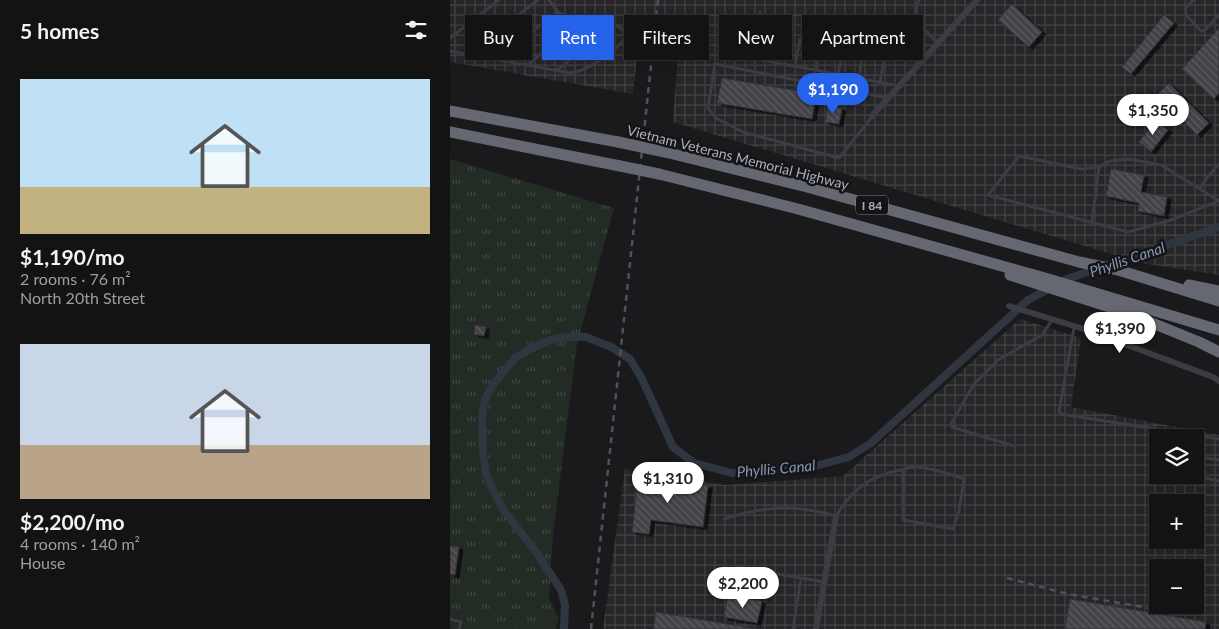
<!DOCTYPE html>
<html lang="en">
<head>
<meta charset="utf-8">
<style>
  body { margin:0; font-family:Lato,sans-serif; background:#1d1c1d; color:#f1f3f6; height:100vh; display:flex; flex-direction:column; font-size:19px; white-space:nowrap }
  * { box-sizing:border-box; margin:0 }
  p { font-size:16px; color:#9d9ea0 }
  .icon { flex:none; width:28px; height:28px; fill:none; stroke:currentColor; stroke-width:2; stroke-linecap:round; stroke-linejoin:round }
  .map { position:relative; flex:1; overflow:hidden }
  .drawer { display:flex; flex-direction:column; background:#141314; width:450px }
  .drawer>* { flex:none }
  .hud { position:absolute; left:15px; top:15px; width:475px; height:45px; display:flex; gap:10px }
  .buttons { position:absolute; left:699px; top:429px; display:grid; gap:10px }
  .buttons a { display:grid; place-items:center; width:55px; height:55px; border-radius:0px; background:#141314; box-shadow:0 2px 12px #0003,0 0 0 1px #333234; font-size:25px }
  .price { position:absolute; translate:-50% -42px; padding:0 11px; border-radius:18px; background:#fff; color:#222; font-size:16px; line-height:32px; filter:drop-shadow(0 1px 2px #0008) }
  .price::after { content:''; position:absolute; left:50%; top:30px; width:15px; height:11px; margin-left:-8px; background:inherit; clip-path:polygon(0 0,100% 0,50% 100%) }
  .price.selected { background:#2563eb; color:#fff }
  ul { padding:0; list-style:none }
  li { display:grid; align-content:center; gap:10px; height:265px; padding:0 20px }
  li span { display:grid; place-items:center; height:155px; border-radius:0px; color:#555 }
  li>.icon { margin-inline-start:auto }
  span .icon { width:90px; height:90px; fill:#fffc; stroke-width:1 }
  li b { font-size:21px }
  h2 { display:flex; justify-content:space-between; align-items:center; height:60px; padding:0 20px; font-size:21px }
  .tag { padding:0 18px; border-radius:0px; background:#141314; box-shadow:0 2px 12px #0003,0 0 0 1px #333234; font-size:18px; line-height:45px }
  .tag.selected { background:#2563eb; color:#fff }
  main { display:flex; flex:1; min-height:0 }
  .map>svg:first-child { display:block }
  .industrial { fill:url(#industrial-grid); fill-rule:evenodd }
  .grass { fill:url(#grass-tufts) }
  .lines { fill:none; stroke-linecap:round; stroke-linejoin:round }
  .canal { stroke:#2f363f; stroke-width:8 }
  .building { fill:url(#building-back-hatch); stroke:#343337; filter:url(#shadow) }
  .lane { stroke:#3c3c42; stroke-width:3 }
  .street { stroke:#3c3c42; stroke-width:6 }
  .highway { stroke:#666871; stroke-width:11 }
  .rail { stroke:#515259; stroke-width:2.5; stroke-dasharray:6 5; stroke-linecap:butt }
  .highway-bridge { stroke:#666871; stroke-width:11 }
  .labels { text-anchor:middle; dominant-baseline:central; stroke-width:5; stroke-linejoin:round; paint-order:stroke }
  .shield { fill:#151416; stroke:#7f8089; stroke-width:1 }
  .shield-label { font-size:12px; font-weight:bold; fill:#acaeba }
  .street-label { font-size:14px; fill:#acaeba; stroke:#151416 }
  .water-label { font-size:15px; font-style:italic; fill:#8596b4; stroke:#151416 }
</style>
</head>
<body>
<main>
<section class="drawer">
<h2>5 homes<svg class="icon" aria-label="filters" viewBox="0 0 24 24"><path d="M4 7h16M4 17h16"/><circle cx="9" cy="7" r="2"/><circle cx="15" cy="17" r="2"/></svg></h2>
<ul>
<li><span style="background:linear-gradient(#bfe0f5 70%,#c2b280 0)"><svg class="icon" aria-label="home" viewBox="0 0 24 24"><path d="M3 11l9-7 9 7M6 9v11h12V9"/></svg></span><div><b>$1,190/mo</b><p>2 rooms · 76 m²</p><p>North 20th Street</p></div></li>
<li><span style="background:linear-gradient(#c9d6e8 65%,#b9a48a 0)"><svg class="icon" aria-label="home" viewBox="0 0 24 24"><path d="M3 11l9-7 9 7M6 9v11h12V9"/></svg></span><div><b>$2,200/mo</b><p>4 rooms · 140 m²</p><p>House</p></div></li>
</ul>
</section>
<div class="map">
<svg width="769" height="629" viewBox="0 0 769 629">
  <defs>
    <pattern id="industrial-grid" width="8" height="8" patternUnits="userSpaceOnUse" patternTransform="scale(1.25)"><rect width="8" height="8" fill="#262528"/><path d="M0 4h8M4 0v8" fill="none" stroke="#434245"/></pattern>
    <pattern id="grass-tufts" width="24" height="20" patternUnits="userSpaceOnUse" patternTransform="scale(1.25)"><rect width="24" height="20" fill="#232b25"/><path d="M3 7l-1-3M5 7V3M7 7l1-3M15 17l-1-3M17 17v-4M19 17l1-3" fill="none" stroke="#404743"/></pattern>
    <pattern id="building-back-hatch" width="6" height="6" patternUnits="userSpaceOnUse" patternTransform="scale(1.25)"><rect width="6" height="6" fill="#444348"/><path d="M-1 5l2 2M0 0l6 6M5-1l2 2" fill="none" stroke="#5c5c60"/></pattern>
    <filter id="shadow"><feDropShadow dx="4" dy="2.5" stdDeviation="0" flood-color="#0009"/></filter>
  </defs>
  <rect width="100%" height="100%" fill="#1a191b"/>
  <path class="industrial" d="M0,0H769V275L691,263L223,122L230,23L191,18L183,94L0,62Z
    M570,319L631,338L621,407L769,435V629H153L175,469L276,485L393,476ZM708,438H745V475H708ZM708,502H745V540H708ZM708,568H745V605H708Z"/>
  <path class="grass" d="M0,159L164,208L127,344L103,535L99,597L108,618L106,629H0Z"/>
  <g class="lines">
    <path class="canal" d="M114,629L115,605L111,590L86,552L54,511L44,492L36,474L33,454L32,417L35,399L45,382L65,358L82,348L100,340L117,337H136L161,347L180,359L192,379L223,447L244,463L282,473L365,466L399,457L421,443L578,300L617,279L769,227"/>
  </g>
  <path class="building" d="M562,4L592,32L579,47L548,20Z
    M714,15L724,23L681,74L672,67Z
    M769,28V93L764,99L732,69Z
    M272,78L366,94L362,119L267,103Z
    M719,83L759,123L747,135L707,95Z
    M378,106L392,108L389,124L375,122Z
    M705,121L718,130L701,152L689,142Z
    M661,169L694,175L691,192L717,197L714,216L688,211L689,203L656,196Z
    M25,325L36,327L34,336L24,334Z
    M188,477L258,486L253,527L201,520L199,534L182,532Z
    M0,546L9,547L5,575L0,574Z
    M278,595L312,601L307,623L274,617Z
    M620,599L756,622L755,629H615Z
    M206,612L307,629H203Z"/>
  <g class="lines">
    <path class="lane" d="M469,0C460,18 475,31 488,43
      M743,0L735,9L736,15L751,31H754L769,15
      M310,12L301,58L449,86
      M0,38L49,0
      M0,51L120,73C136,72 164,52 175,39L173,30L165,24L117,17L108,12L99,0
      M17,54L88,0
      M46,59L108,12
      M323,62L332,16
      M78,65L132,19
      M345,66L350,39
      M107,70L165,24
      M366,70L372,43
      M388,74L394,47
      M409,78L413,51
      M430,82L435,55
      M422,117L389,158L293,132L266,118L258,108L265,64L438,98
      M750,189L711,165L679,159L660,161L649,167L631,169L569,156L538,195L678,232L721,220L769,201
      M769,201L750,189L755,180L769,164
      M642,222L649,167
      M624,327L609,411L611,414L769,439
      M564,446L502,427L501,424L524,384L548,360L592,335L602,320
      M745,456L769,460
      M741,475L769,481
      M274,519C315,506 344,504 386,516C402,490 419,476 450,470C454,469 460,467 465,467C479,467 500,474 514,479L509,511L503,529L453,520V470
      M288,567L374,582
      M0,619L11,622L9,629
      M343,629L351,578"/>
    <path class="street" d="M422,116L527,0
      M559,306L637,330L763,377L769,381
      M366,629L386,516"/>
    <path class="highway" d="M0,111L168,142
      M0,132L170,166
      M215,152L357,187L629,262L668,270L769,301
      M209,174L348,209L595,278L769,330
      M560,275L675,312L749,342L769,352
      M739,285L769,291"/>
    <path class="rail" d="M557,578L618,594L699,608
      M141,629L208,0"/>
    <path class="highway-bridge" d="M168,142L215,152
      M170,166L209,174"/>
  </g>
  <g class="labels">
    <rect class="shield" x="406" y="195.5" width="32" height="19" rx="4"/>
    <g class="shield-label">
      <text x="422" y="205">I 84</text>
    </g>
    <g class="street-label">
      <text transform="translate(288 157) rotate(14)">Vietnam Veterans Memorial Highway</text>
    </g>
    <g class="water-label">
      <text transform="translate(677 259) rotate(-19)">Phyllis Canal</text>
      <text transform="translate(326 468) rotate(-5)">Phyllis Canal</text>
    </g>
  </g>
</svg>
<div class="buttons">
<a><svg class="icon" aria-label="layers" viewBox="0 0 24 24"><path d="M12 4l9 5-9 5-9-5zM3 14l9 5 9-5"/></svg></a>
<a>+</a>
<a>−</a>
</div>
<b class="price selected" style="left:383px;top:115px">$1,190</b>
<b class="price" style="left:703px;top:136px">$1,350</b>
<b class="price" style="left:670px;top:354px">$1,390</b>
<b class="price" style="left:218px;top:504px">$1,310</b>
<b class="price" style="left:293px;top:609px">$2,200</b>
<div class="hud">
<a class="tag">Buy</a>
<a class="tag selected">Rent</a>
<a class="tag">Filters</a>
<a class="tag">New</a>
<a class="tag">Apartment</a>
</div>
</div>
</main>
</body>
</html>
